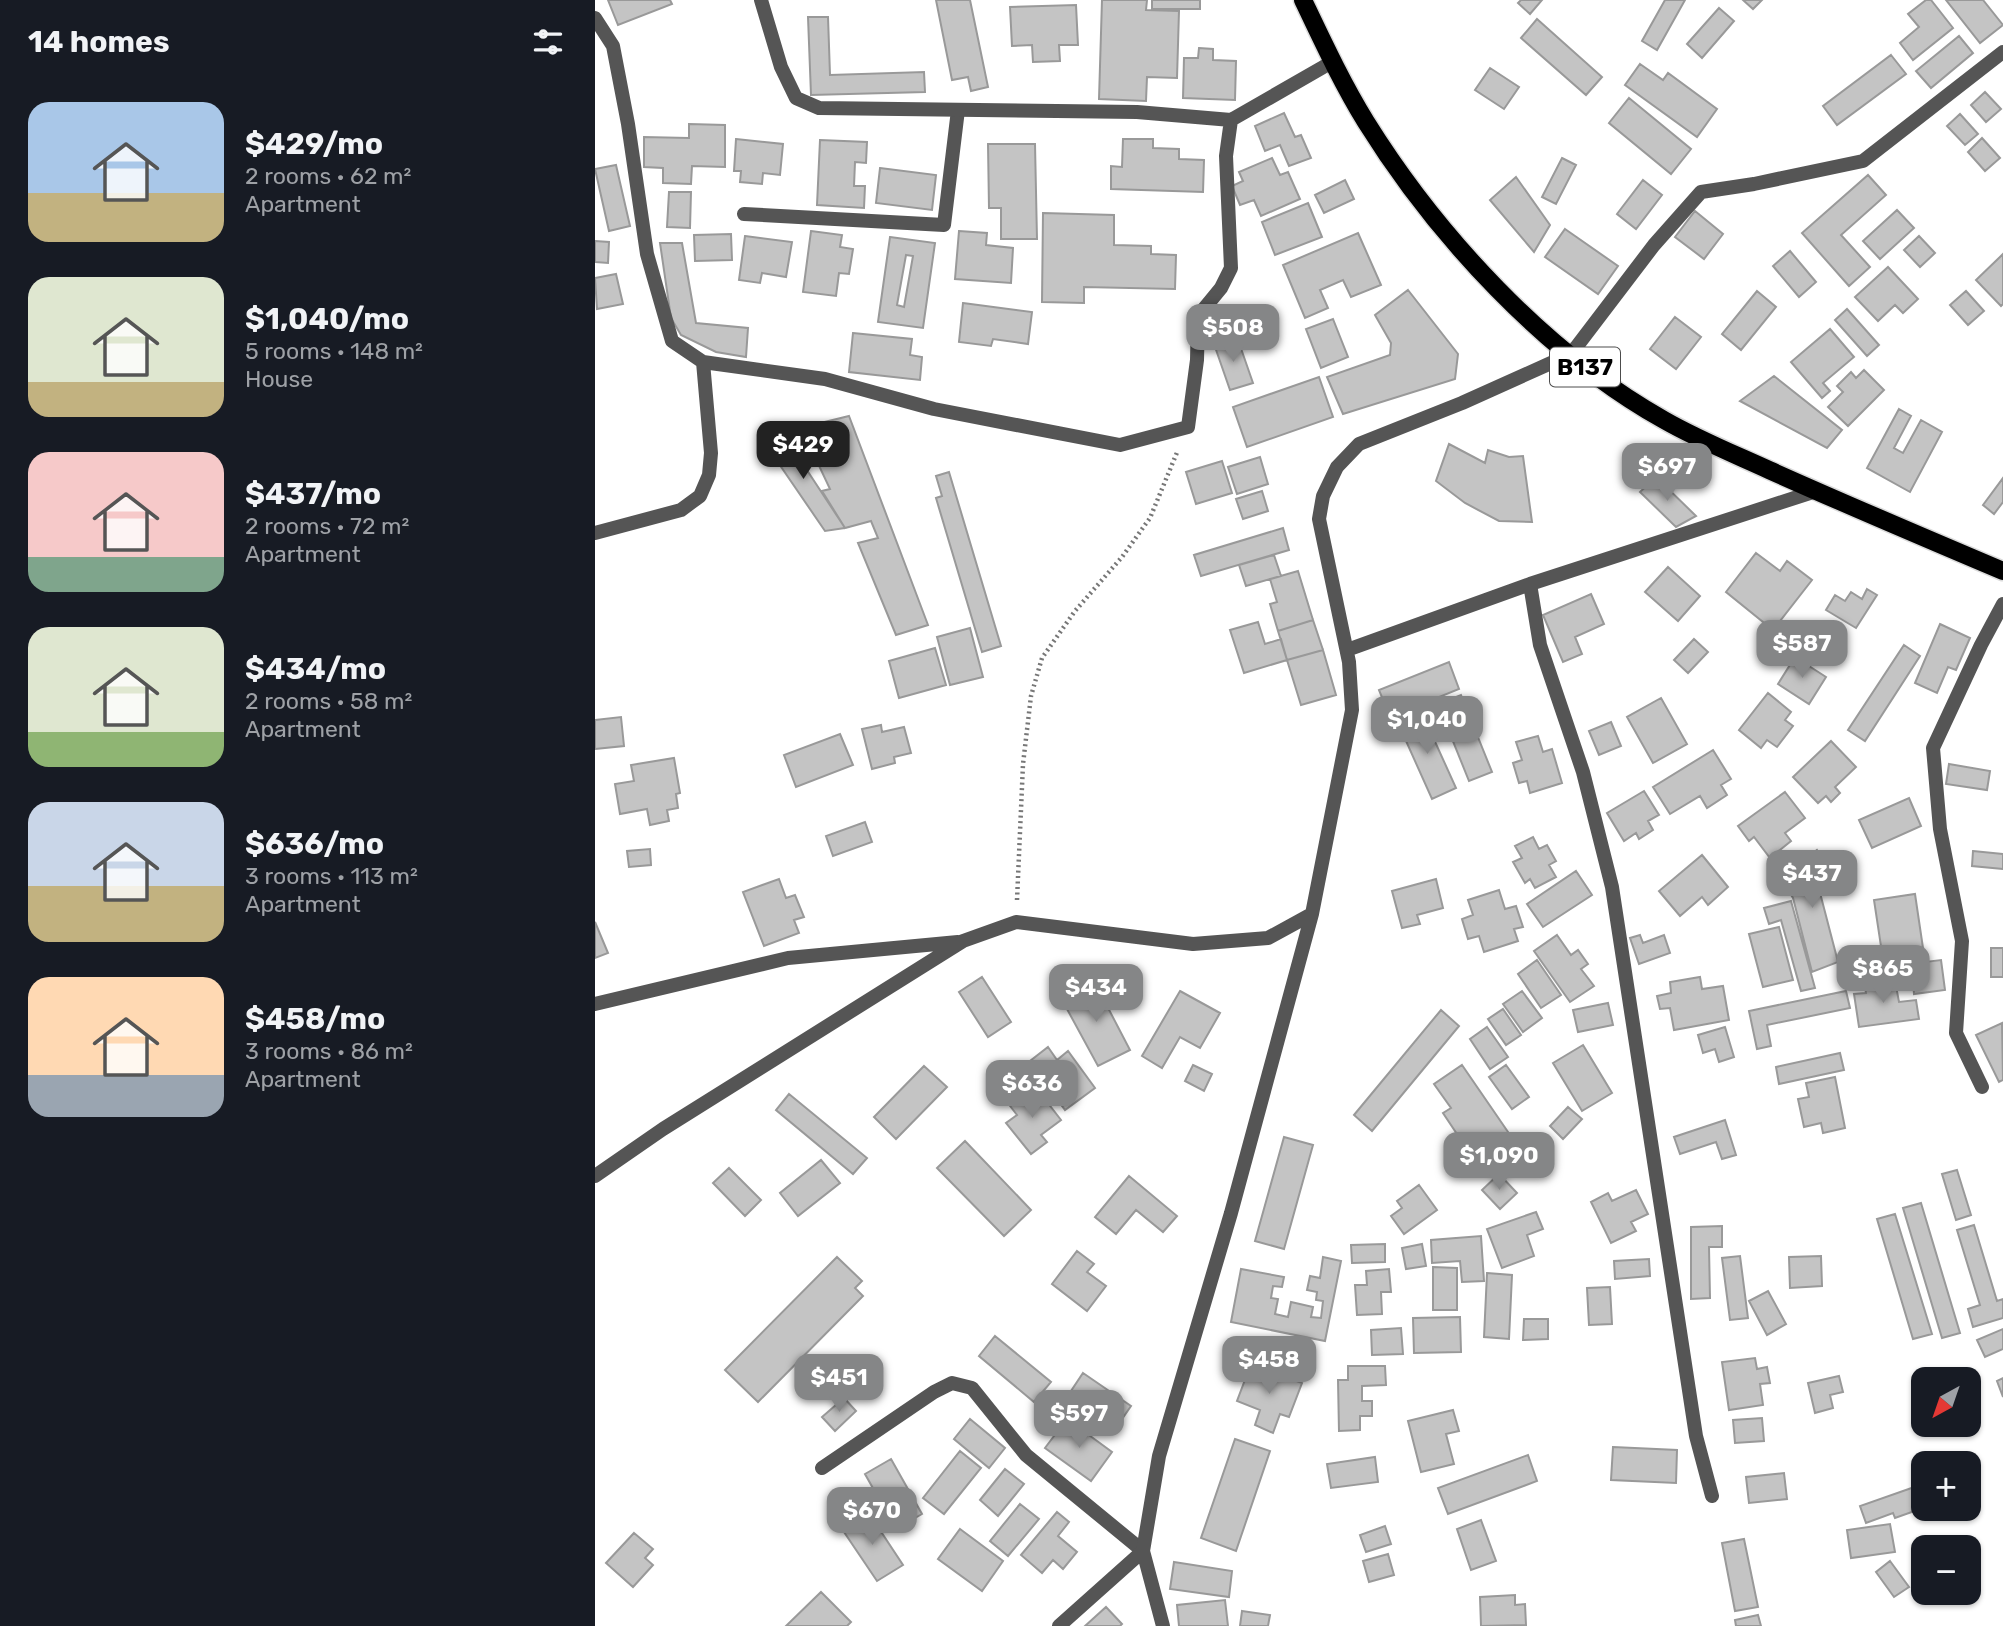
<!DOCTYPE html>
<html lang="en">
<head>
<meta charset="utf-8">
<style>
  body { margin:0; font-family:Rubik,sans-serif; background:#242831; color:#f1f3f6; height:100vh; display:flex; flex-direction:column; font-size:26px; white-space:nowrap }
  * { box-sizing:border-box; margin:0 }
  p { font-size:23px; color:#9ea1a6 }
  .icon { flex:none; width:38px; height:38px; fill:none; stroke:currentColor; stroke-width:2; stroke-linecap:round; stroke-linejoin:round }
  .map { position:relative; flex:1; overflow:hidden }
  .details { display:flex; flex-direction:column; background:#171b24; width:595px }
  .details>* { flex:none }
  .needle { width:46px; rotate:220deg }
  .fabs { position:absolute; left:1316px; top:1367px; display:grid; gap:14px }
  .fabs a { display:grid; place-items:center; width:70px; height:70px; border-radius:14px; background:#171b24; box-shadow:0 2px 5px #0004; font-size:35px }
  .price { position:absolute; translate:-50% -60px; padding:0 16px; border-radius:14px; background:#858687; color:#fff; font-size:23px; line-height:46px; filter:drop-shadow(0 2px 4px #0008) }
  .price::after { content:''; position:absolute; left:50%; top:42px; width:21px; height:16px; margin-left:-10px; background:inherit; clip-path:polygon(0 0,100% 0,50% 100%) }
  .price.active { background:#222; color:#fff }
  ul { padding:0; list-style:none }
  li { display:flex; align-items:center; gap:21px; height:175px; padding:0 28px }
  li span { display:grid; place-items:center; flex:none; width:196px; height:140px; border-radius:21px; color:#555 }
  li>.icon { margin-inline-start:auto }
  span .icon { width:84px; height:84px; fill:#fffc; stroke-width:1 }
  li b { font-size:30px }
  h2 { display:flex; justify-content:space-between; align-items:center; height:84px; padding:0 28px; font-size:30px }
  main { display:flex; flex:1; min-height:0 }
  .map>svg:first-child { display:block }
  .building { fill:#c4c4c4; stroke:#999; stroke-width:2; fill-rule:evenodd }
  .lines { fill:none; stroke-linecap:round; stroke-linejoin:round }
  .primary-casing { stroke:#dbdbdb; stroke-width:21 }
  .path { stroke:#777; stroke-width:4.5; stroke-dasharray:2 3.5; stroke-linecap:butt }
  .service { stroke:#555; stroke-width:14 }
  .minor { stroke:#555; stroke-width:14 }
  .primary { stroke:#000; stroke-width:18 }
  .labels { text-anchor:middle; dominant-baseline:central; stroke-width:5; stroke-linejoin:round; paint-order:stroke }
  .shield { fill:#fff; stroke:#4c4c4c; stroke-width:2 }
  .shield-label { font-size:23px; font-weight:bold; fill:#000 }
</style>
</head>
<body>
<main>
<section class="details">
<h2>14 homes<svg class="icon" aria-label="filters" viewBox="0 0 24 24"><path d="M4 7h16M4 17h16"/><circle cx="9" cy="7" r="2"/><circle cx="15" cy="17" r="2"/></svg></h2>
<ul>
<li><span style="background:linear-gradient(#a9c7e8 65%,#c2b280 0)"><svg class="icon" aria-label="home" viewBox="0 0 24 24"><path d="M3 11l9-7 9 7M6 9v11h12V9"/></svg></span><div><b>$429/mo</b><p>2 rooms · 62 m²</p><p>Apartment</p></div></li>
<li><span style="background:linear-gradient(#dfe7d0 75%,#c2b280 0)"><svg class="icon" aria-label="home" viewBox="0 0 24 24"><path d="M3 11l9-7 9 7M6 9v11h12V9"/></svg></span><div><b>$1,040/mo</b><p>5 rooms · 148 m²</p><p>House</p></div></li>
<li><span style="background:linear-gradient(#f6c9c9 75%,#7fa58c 0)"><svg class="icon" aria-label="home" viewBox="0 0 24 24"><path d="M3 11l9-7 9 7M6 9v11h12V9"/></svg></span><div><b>$437/mo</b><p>2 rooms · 72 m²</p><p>Apartment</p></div></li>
<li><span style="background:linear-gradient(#dfe7d0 75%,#8fb573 0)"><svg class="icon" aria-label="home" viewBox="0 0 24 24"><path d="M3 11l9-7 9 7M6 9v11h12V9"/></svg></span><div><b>$434/mo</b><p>2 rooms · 58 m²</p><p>Apartment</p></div></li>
<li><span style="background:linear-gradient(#c9d6e8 60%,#c2b280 0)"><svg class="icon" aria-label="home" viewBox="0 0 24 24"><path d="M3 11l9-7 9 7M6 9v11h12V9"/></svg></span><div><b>$636/mo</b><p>3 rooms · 113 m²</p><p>Apartment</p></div></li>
<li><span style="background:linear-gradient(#ffd9b3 70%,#9aa5b1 0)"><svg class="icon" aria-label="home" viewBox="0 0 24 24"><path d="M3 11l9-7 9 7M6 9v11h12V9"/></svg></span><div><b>$458/mo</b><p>3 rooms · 86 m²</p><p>Apartment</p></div></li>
</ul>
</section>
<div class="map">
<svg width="1408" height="1626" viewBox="0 0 1408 1626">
  <rect width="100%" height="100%" fill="#fff"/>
  <path class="building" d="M13,0H75L77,4L23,25Z
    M341,0H375L393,87L376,91L373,77L357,80Z
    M507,0H552L551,10L584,11L582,78L552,77L551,101L504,99Z
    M557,0H605V9H557Z
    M926,0H947L935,14L923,3Z
    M1070,0H1090L1062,50L1047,41Z
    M1148,0H1167L1158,9Z
    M1331,0H1336L1358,28L1318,60L1305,43L1324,27L1313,14Z
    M1351,0H1388L1408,25L1385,43Z
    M481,5L483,45H464L465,61L438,62L437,45L417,46L415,7Z
    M1124,8L1139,21L1107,58L1092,44Z
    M213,17H233L235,75L329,72L330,92L216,95Z
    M942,19L1007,77L991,95L926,38Z
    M1364,36L1378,53L1336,88L1321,71Z
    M604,48L618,49V60L641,61L640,100L588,98L589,58H603Z
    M1296,55L1311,74L1242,125L1228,106Z
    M1045,64L1068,80L1073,73L1122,109L1102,137L1030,85Z
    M895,68L924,87L909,109L880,90Z
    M1390,92L1406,109L1391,122L1376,105Z
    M1034,98L1096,149L1076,174L1014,123Z
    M689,113L700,137L706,135L716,158L694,166L685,145L670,151L660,126Z
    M1365,114L1383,134L1370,145L1352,126Z
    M94,124L130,125V167L97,166L96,184L68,183V168L49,167V137L94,138Z
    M1387,138L1405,158L1390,171L1373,152Z
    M141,139L188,144L185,175L168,173L167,184L145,182L146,171H139Z
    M528,139H558V148L584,149V159L609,160L608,192L516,189V166L527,167Z
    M225,140L272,142L271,163L260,162L259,186H270L269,208L222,205Z
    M393,144H440L442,239H406V208H394Z
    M677,158L685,175L693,172L705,199L666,216L659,200L645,205L637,186L648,181L644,172Z
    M967,158L981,165L961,204L947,197Z
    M21,165L35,226L14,231L0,169Z
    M285,168L341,175L337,210L281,203Z
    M1273,175L1291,195L1246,235L1275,267L1254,286L1207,233Z
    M921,177L955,225L939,252L895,200Z
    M750,180L759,199L729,213L720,195Z
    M1048,180L1067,195L1041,229L1022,214Z
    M74,192H96L95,228L72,227Z
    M713,203L727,237L680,255L667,222Z
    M1302,210L1319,228L1285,259L1268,241Z
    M1100,211L1128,234L1109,259L1080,237Z
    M448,213L519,215V245L556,246V254L581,255L580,289L489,287V303L447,302Z
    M970,229L1023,266L1003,294L950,257Z
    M216,231L247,235L245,247L258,249L254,274L244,273L241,296L208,292Z
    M364,231L392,233L391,245L418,248L416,283L360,279Z
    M763,233L786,285L756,297L748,280L725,290L733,308L710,318L688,265Z
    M136,234L137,260L100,261L99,235Z
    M150,236L197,242L191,277L167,273L165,283L144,280Z
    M1324,236L1340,253L1325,267L1309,250Z
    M295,237L340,243L328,328L283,322ZM311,255L318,256L309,307L302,305Z
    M0,241L14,242L13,263L0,262Z
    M65,243H87L101,323L153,328L151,357L121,352L86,335L76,318Z
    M1195,251L1221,282L1204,297L1178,266Z
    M1408,254V304L1406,306L1381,280Z
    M1293,267L1323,299L1308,313L1300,305L1283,321L1260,297Z
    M21,274L28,304L2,309L0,278Z
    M813,290L863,354L860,379L748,414L732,377L795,355L796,343L780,315Z
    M1162,291L1181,307L1146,350L1127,334Z
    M1371,291L1389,311L1373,325L1355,305Z
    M368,303L437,312L433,344L398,339L396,346L364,342Z
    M1252,309L1284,345L1272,356L1240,320Z
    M1080,317L1106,337L1081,369L1055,349Z
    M738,319L753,357L726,368L711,329Z
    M1235,329L1259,357L1228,383L1235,391L1227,398L1196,362Z
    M258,333L317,339L315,355L327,357L325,380L254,372Z
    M642,337L658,383L635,390L619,344Z
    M1269,370L1289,390L1253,426L1233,407L1248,392L1242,386L1256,372L1261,378Z
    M1179,376L1247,430L1232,448L1145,401Z
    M724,377L738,417L652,447L638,407Z
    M1304,409L1316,416L1299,448L1308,453L1326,420L1347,432L1315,492L1272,468Z
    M254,416L333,625L301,635L263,543L283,538L276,521L250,528L227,491L235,489L219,455L204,458L189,432Z
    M189,432L204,458L250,528L230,531L167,439Z
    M854,444L890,463L893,450L914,457L928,456L937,522L904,521L870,503L841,481Z
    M665,457L673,484L642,494L633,467Z
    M627,461L637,493L601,504L591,472Z
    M354,472L406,646L387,652L341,498L347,496L341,476Z
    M1061,477L1101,516L1081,527L1045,492Z
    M1408,478V502L1399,514L1388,505Z
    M667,491L673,511L648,519L641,499Z
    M688,528L694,550L606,576L599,555Z
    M1161,553L1185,571L1192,561L1217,580L1178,630L1131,592Z
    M679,555L686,576L651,586L644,565Z
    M1073,567L1105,596L1083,621L1050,592Z
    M703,571L718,620L683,631L675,604L682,602L675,579Z
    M1272,589L1282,595L1261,628L1231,610L1240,595L1250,601L1256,592L1267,599Z
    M996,594L1009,624L980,637L987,654L968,662L948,615Z
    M718,620L728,650L692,660L683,631Z
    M663,622L670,644L686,639L692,660L649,673L635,630Z
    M1345,624L1375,638L1361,670L1353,667L1342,693L1320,683Z
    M375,628L388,677L355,685L342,637Z
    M1099,639L1113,652L1093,673L1079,660Z
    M1309,645L1325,656L1270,741L1253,730Z
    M340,648L351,685L304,698L294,661Z
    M728,650L741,695L706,705L692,660Z
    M1200,657L1231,677L1214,704L1183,684Z
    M854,662L864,689L795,717L784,690Z
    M1173,693L1196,712L1190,720L1198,726L1182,747L1172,740L1166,748L1144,730Z
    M866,695L897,772L874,781L843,704Z
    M1066,698L1092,744L1058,763L1032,717Z
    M827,713L861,788L837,799L803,723Z
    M26,717L29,746L0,749V720Z
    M1016,722L1026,746L1004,755L994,731Z
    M286,725L287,732L309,727L316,753L299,757L300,763L277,769L267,729Z
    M245,734L258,765L201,787L189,755Z
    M943,736L948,752L957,749L967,783L935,793L932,781L924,783L918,763L927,760L921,742Z
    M1236,741L1261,767L1240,787L1245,793L1236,802L1231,796L1223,803L1198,777Z
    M1118,750L1136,779L1126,785L1132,795L1112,808L1105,796L1075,814L1058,787Z
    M79,758L85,793L81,794L83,808L72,810L74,821L55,825L52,809L25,814L20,784L39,781L36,765Z
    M1354,764L1395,771L1392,790L1351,784Z
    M1049,791L1064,815L1053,821L1058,830L1044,839L1041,833L1029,841L1012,813Z
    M1190,792L1210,818L1190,833L1196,841L1175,858L1159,837L1154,841L1143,826Z
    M1314,798L1326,826L1277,848L1264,820Z
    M270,822L277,842L238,856L231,836Z
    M938,837L944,849L952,845L961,861L954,865L961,877L940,888L935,879L930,883L918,862L927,858L920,846Z
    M55,849L56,865L34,867L32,851Z
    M1222,850L1233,864L1228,870L1233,884L1224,889L1243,962L1217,972L1198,898L1186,879Z
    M1378,851L1408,854V869L1377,866Z
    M1107,855L1133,887L1113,905L1107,897L1085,916L1064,891Z
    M981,871L997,895L948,927L932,904Z
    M184,879L191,898L200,895L209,917L199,920L204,933L169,946L148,892Z
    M841,879L848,908L822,915L825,924L807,928L797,891Z
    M904,890L910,909L921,906L928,927L919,929L923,941L889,952L884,936L873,939L867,919L878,915L873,900Z
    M1320,894L1328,948L1287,953L1279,900Z
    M1196,901L1220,988L1206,991L1186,920L1174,924L1169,908Z
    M0,922L13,953L0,958Z
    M1184,927L1198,980L1168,987L1154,934Z
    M962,935L976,955L983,950L993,964L986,969L999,986L975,1002L939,951Z
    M1045,935L1048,943L1069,935L1075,953L1044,964L1035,938Z
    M1396,948H1408V977H1396Z
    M942,960L966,995L946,1008L923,974Z
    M1346,960L1350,990L1319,994L1318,980L1307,981L1305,965Z
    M387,977L416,1022L393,1037L364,992Z
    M1105,977L1107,989L1128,986L1134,1020L1079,1030L1075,1008L1065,1009L1062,996L1076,993L1075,982Z
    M1291,979L1292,987L1301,986L1304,1002L1321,1000L1324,1019L1264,1027L1259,994L1271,993L1269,982Z
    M499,981L535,1050L503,1066L466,998Z
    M585,991L625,1013L605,1048L585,1037L567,1068L547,1056Z
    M927,991L947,1018L928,1032L908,1004Z
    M1251,991L1255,1008L1172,1025L1176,1046L1162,1049L1154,1011Z
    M1013,1003L1018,1025L983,1032L978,1010Z
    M908,1009L926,1035L911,1045L893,1019Z
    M846,1010L864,1026L777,1131L759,1115Z
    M1407,1023L1408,1080L1404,1082L1381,1035Z
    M892,1027L913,1057L895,1069L875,1039Z
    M1130,1027L1139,1057L1124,1062L1120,1049L1108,1053L1103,1035Z
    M988,1045L1017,1093L987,1111L958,1063Z
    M453,1047L462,1060L473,1051L500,1088L470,1110L435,1061Z
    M1245,1053L1249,1070L1184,1084L1181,1067Z
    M598,1065L617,1074L609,1091L590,1081Z
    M867,1065L924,1148L896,1167L882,1146L874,1152L848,1113L856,1108L839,1084Z
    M911,1065L934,1097L917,1109L894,1077Z
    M329,1066L352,1087L301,1139L279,1117Z
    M1240,1077L1250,1128L1228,1133L1226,1123L1209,1127L1203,1099L1214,1097L1211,1083Z
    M427,1090L436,1100L445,1093L466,1120L446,1135L452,1142L436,1154L411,1123L422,1115L412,1102Z
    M194,1094L272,1158L258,1174L181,1110Z
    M973,1107L987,1119L968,1139L955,1126Z
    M1130,1120L1141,1155L1127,1159L1121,1142L1085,1154L1079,1137Z
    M689,1137L718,1145L689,1249L660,1241Z
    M370,1141L436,1210L409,1236L342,1168Z
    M226,1160L245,1183L203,1216L185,1193Z
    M134,1168L166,1200L150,1216L118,1183Z
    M1362,1170L1376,1215L1361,1220L1347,1174Z
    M904,1174L922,1193L905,1209L887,1190Z
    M534,1176L582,1216L568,1232L541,1210L521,1234L500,1217Z
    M824,1185L842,1210L809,1234L796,1216L807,1208L802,1201Z
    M1041,1190L1053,1214L1036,1222L1041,1231L1016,1243L996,1202L1013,1193L1017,1201Z
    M1326,1203L1365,1333L1347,1338L1308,1208Z
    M941,1212L948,1229L932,1235L939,1256L907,1268L892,1229Z
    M1300,1214L1337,1334L1318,1339L1282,1219Z
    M1379,1225L1402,1301L1408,1299V1318L1378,1327L1373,1309L1385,1305L1362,1230Z
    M1127,1226V1247H1114L1115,1298L1096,1299V1227Z
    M886,1236L889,1281L867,1282L865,1261L837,1263L836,1240Z
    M790,1244V1262L757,1263L756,1245Z
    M827,1244L831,1266L811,1269L807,1248Z
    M482,1251L499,1264L492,1272L511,1286L492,1311L457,1284Z
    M1145,1256L1153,1318L1135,1320L1127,1258Z
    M1226,1256L1227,1286L1195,1288L1194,1257Z
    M242,1257L267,1281L260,1288L268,1296L163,1402L130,1370Z
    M728,1257L746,1261L730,1341L636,1322L646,1269L689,1277L687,1287L678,1286L676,1298L683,1299L680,1314L693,1317L696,1302L718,1307L716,1317L726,1318L728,1301L721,1300L722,1292L712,1290L715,1276L725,1278Z
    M1054,1259L1055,1276L1020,1279L1019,1261Z
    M838,1267L862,1268V1310H838Z
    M794,1269L796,1292H786L787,1314L762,1315L760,1285H772L771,1271Z
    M892,1273L917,1275L914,1339L889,1337Z
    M1015,1287L1017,1324L994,1325L992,1288Z
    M1173,1291L1191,1324L1172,1335L1154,1301Z
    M865,1317L866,1352L819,1353L818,1318Z
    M929,1319H953V1339L928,1340Z
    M806,1328L808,1354L777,1355L776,1330Z
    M1408,1329V1349L1390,1357L1382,1340Z
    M400,1336L456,1382L439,1402L384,1356Z
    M1160,1358L1162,1369L1172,1367L1175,1383L1165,1384L1168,1405L1134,1410L1127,1362Z
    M656,1364L707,1383L694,1417L685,1414L678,1433L660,1425L665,1410L642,1401Z
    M753,1366H790L791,1385L767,1386V1401H777V1416H765V1430L744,1431L743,1380H753Z
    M488,1373L536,1406L518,1432L470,1400Z
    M1244,1376L1248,1392L1235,1395L1238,1408L1220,1413L1213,1383Z
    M1408,1378V1397L1402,1381Z
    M249,1398L261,1411L240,1431L227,1417Z
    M858,1410L864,1431L851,1434L859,1464L826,1472L813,1421Z
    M1167,1418L1169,1441L1140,1443L1138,1420Z
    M375,1419L410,1448L394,1468L359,1439Z
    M472,1419L517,1452L496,1481L450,1448Z
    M640,1439L675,1451L641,1551L606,1538Z
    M1018,1447L1082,1450L1081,1483L1016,1480Z
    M365,1451L386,1468L349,1514L328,1498Z
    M933,1455L942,1481L853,1514L843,1488Z
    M780,1457L783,1482L736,1488L732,1464Z
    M296,1459L327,1514L301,1529L270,1474Z
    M410,1469L429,1484L403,1516L385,1500Z
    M1189,1473L1192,1499L1154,1503L1151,1477Z
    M1328,1484V1508L1300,1518L1298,1513L1271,1523L1265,1506Z
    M425,1504L444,1519L413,1556L395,1541Z
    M273,1512L308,1565L282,1581L247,1529Z
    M462,1512L474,1522L463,1536L482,1552L468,1569L458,1560L447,1573L426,1555Z
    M886,1520L901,1561L876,1570L862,1529Z
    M1295,1524L1300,1552L1256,1558L1252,1530Z
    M790,1526L796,1544L771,1552L765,1535Z
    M365,1529L408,1561L387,1591L343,1559Z
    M39,1533L58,1549L50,1558L58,1565L38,1587L11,1563Z
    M1149,1539L1163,1607L1140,1611L1127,1543Z
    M793,1554L799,1575L774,1582L768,1561Z
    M1295,1561L1314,1587L1299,1597L1281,1572Z
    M579,1562L637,1571L634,1597L575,1589Z
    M226,1592L256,1622L252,1626H191Z
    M920,1595V1605L930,1604L931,1625L886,1626L885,1597Z
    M630,1600L633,1626H584L582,1605Z
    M511,1607L527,1624L525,1626H490Z
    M647,1611L675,1615L673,1626H645Z
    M1163,1615L1166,1626H1141L1140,1620Z"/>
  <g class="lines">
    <g class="primary-casing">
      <path id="primary" d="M708,0C728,42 747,83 771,122C842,236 951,354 1069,420C1102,439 1139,454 1174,470C1252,505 1330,538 1408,571"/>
    </g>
    <path class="path" d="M422,900L428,764L436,696L447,658L480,611L527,557L555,518L583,450"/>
    <path class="service" d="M149,214L349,225L363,110
      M1387,1087L1361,1033L1367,941L1345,829L1338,748L1386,645L1408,604
      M227,1468L339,1392L357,1383L377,1388L431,1455L548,1551"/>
    <path class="minor" d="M166,0L186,67L201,98L224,108L542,112L636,120L737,62
      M0,18L18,46L33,124L52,254L77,341L108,362L230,379L339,409L525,445L593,427L602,360L603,316L626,288L636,268L631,156L636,120
      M0,533L86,510L105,496L114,475L116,453L108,362
      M935,584L945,645L988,772L1017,887L1101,1436L1117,1496
      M752,650L935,584L1221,491
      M0,1004L193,958L363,942
      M0,1176L68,1129L368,941L421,922L598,944L673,938L717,914L757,710L754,662L724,519L728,496L742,467L764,444L867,403L976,354L1059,245L1106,192L1159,184L1268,161L1408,52
      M464,1626L548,1551
      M568,1626L548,1551L564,1456L636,1213L717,914"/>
    <use href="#primary" class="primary"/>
  </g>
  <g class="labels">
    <rect class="shield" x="955" y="347.5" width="70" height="39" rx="5"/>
    <g class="shield-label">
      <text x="990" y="367">B137</text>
    </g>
  </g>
</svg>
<div class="fabs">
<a><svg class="needle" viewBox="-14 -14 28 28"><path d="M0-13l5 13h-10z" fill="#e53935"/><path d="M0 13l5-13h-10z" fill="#9ea1a6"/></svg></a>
<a>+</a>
<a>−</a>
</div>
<b class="price" style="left:638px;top:364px">$508</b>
<b class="price active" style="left:208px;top:481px">$429</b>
<b class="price" style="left:1072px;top:503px">$697</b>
<b class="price" style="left:1207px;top:680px">$587</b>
<b class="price" style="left:832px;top:756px">$1,040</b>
<b class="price" style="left:1217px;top:910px">$437</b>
<b class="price" style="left:1288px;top:1005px">$865</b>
<b class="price" style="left:501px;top:1024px">$434</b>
<b class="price" style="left:437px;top:1120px">$636</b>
<b class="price" style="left:904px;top:1192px">$1,090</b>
<b class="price" style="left:674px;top:1396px">$458</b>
<b class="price" style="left:244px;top:1414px">$451</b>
<b class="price" style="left:484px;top:1450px">$597</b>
<b class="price" style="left:277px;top:1547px">$670</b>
</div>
</main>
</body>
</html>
